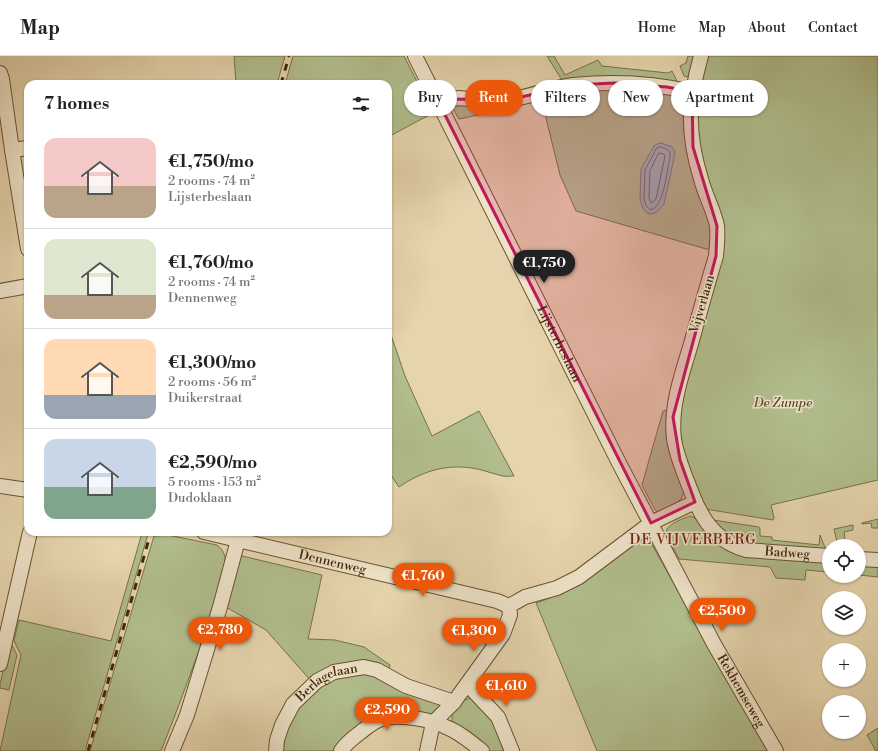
<!DOCTYPE html>
<html lang="en">
<head>
<meta charset="utf-8">
<style>
  body { margin:0; font-family:"Libre Bodoni",serif; background:#f6f6f6; color:#222; height:100vh; display:flex; flex-direction:column; font-size:15px; white-space:nowrap }
  * { box-sizing:border-box; margin:0 }
  p { font-size:13px; color:#767676 }
  .icon { flex:none; width:22px; height:22px; fill:none; stroke:currentColor; stroke-width:2; stroke-linecap:round; stroke-linejoin:round }
  .map { position:relative; flex:1; overflow:hidden }
  .sheet { position:absolute; left:24px; top:24px; width:368px; height:456px; display:flex; flex-direction:column; background:#fff; border-radius:12px; box-shadow:0 1px 3px #0004 }
  .sheet>* { flex:none }
  .banner { position:absolute; left:404px; top:24px; width:380px; height:36px; display:flex; gap:8px }
  .buttons { position:absolute; left:822px; top:483px; display:grid; gap:8px }
  .buttons a { display:grid; place-items:center; width:44px; height:44px; border-radius:50%; background:#fff; box-shadow:0 1px 3px #0004; font-size:20px }
  .price { position:absolute; translate:-50% -34px; padding:0 9px; border-radius:14px; background:#ea580c; color:#fff; font-size:13px; line-height:26px; filter:drop-shadow(0 1px 2px #0008) }
  .price::after { content:''; position:absolute; left:50%; top:24px; width:12px; height:9px; margin-left:-6px; background:inherit; clip-path:polygon(0 0,100% 0,50% 100%) }
  .price.current { background:#222; color:#fff }
  ul { padding:0; list-style:none }
  li { display:flex; align-items:center; gap:12px; height:100px; padding:0 20px }
  li+li { border-top:1px solid #e0e0e0 }
  li span { display:grid; place-items:center; flex:none; width:112px; height:80px; border-radius:12px; color:#555 }
  li>.icon { margin-inline-start:auto }
  span .icon { width:48px; height:48px; fill:#fffc; stroke-width:1 }
  li b { font-size:17px }
  h2 { display:flex; justify-content:space-between; align-items:center; height:48px; padding:0 20px; font-size:17px }
  .pill { padding:0 14px; border-radius:18px; background:#fff; box-shadow:0 1px 3px #0004; font-size:14px; line-height:36px }
  .pill.current { background:#ea580c; color:#fff }
  header { display:flex; align-items:center; gap:24px; box-sizing:border-box; height:56px; padding:0 20px; background:#fff; border-bottom:1px solid #e0e0e0 }
  header strong { font-size:19px }
  nav { display:flex; gap:22px; margin-inline-start:auto; font-size:14px }
  .map>svg:first-child { display:block }
  .green { fill:#b1bd8c; stroke:#78724a }
  .water { fill:#9ab5b4; stroke:#767c6f }
  .lines { fill:none; stroke-linecap:round; stroke-linejoin:round }
  .shore { stroke:#6d6e5e; stroke-width:1 }
  .minor-casing { stroke:#695231; stroke-width:16 }
  .minor { stroke:#eee3c9; stroke-width:14 }
  .rail { stroke:#402708; stroke-width:3; stroke-dasharray:7 7; stroke-linecap:butt }
  .marked { fill:#c2185b; fill-opacity:0.2; stroke:#c2185b; stroke-width:3; stroke-linejoin:round }
  .labels { text-anchor:middle; dominant-baseline:central; stroke-width:3; stroke-linejoin:round; paint-order:stroke }
  .street-label { font-size:13px; fill:#402708; stroke:#eee3c9 }
  .park-label { font-size:13px; font-style:italic; fill:#5c4c29; stroke:#eee3c9 }
  .neighbourhood-label { font-size:14px; letter-spacing:1px; fill:#7a1f14; stroke:#eee3c9 }
</style>
</head>
<body>
<header>
<strong>Map</strong>
<nav><a>Home</a><a>Map</a><a>About</a><a>Contact</a></nav>
</header>
<div class="map">
<svg width="878" height="695" viewBox="0 0 878 695">
  <rect width="100%" height="100%" fill="#e5d4ac"/>
  <filter id="stains"><feTurbulence type="fractalNoise" baseFrequency=".005" numOctaves="4"/><feColorMatrix values="0 0 0 0 .2 0 0 0 0 .09 0 0 0 0 .02 0 0 0 .5 -.17"/></filter>
  <radialGradient id="worn" r=".72"><stop offset=".6" stop-color="#630" stop-opacity="0"/><stop offset="1" stop-color="#630" stop-opacity=".3"/></radialGradient>
  <path class="green" d="M234,0H285L277,28H236Z
    M293,0H404L433,57L388,81V28H285Z
    M547,0H554L565,19L598,4L602,10L668,17L672,15L678,27L563,26Z
    M688,0H698L689,21L684,20L680,10L686,7Z
    M705,0H878V424L771,449L774,462L773,464L705,453L688,412L682,389L678,357L718,205L702,117L695,59Z
    M541,28L543,30L541,32C525,37 507,41 489,41C476,42 462,37 449,42L447,37L488,35L511,37Z
    M592,31L671,35L681,41L685,46L710,162L711,193H706L576,155L560,119L542,46L525,47L505,51L507,53L459,63L452,51L453,48Z
    M388,270L405,320L432,380L479,355L514,420C509,420 504,421 499,419C490,417 481,413 472,412C444,408 421,416 399,431L388,415Z
    M668,354L684,432C683,449 671,450 658,456L655,454L642,429L663,355Z
    M690,460C701,463 708,476 714,484L829,504V516L806,514L805,524L776,522L770,511L679,503L666,477C666,468 682,463 690,460Z
    M878,463V472H872L871,467L862,468V467Z
    M713,464L759,471L760,473V480L772,481V484L819,489L820,479L826,494L734,486Z
    M853,469V474L844,476L846,490H838L834,473Z
    M142,477L148,478L85,695H0L21,599L15,587L14,584L19,564L111,585Z
    M646,478L768,695H597L536,547C574,535 614,501 646,478Z
    M168,479L217,489C221,492 224,496 225,501C227,514 215,547 211,560C195,606 179,650 161,695H90L154,480Z
    M238,499L322,519L308,583L335,584L364,591L390,609L389,614L312,626L266,574L224,550Z
    M859,506L878,508V521L859,519Z
    M10,585L17,599L9,634L0,632V628Z
    M352,618L374,619L438,646L441,652L433,661L395,656L334,695H283L286,673L295,656L309,639L330,623Z
    M471,642L494,667L506,695H488L456,672L452,665V658L461,645Z
    M878,672V695H876L867,679Z"/>
  <path class="water" d="M661,87L672,91L675,95L674,102L664,148L657,156L652,158L647,157L643,152L640,144L641,113L654,90L657,88Z"/>
  <g class="lines">
    <path class="shore" d="M661,91C667,93 671,94 670,101C667,114 664,150 651,154L646,150L644,143L645,114L656,93Z
      M659,97L664,98L665,100L656,143L651,147L649,142L650,115Z"/>
    <g class="minor-casing">
      <g id="minor">
        <path id="s1" d="M415,0L619,407L714,588L776,695"/>
        <path id="s2" d="M701,0C688,46 687,78 701,123C705,139 714,154 717,170C718,180 717,190 716,200C707,230 699,259 691,288C682,318 670,351 674,383C677,402 686,422 693,440C703,466 719,487 746,494L829,500"/>
        <path d="M0,17L2,23L12,94L28,193"/>
        <path d="M440,49L453,43L459,42C475,43 491,46 508,44C530,41 551,32 573,29C614,25 653,27 692,36"/>
        <path d="M12,94L28,92"/>
        <path d="M0,235L28,230"/>
        <path d="M0,430L28,434"/>
        <path id="s3" d="M204,476L497,545L509,550L525,541L557,532L579,521L651,467L695,446"/>
        <path d="M859,503L878,504"/>
        <path d="M0,608L30,476"/>
        <path d="M467,628L498,661L512,695"/>
        <path d="M172,695L187,659L220,551L238,484"/>
        <path id="s4" d="M276,695L277,684L282,669L293,648L317,625L334,616L364,611L377,614L406,630L454,646"/>
        <path d="M341,695C346,687 353,682 361,676C367,671 374,665 382,663C397,657 432,664 446,671C459,676 471,686 482,695"/>
        <path d="M427,695L433,667L454,646L503,578L510,559L509,550"/>
      </g>
    </g>
    <use href="#minor" class="minor"/>
    <path class="rail" d="M281,28L289,0
      M88,695L151,476"/>
  </g>
  <path class="marked" d="M614,27L667,31L692,36L693,91L717,170L716,200L673,361L680,404L695,446L651,467L440,49L453,43L508,44L573,29Z"/>
  <g class="labels">
    <g class="street-label">
      <text transform="translate(702 248) rotate(-74)">Vijverlaan</text>
      <text stroke="none"><textPath href="#s1" startOffset="322">Lijsterbeslaan</textPath></text>
      <text stroke="none"><textPath href="#s2" startOffset="574">Badweg</textPath></text>
      <text stroke="none"><textPath href="#s3" startOffset="132">Dennenweg</textPath></text>
      <text stroke="none"><textPath href="#s4" startOffset="92">Berlagelaan</textPath></text>
      <text stroke="none"><textPath href="#s1" startOffset="714">Rekhemseweg</textPath></text>
    </g>
    <g class="park-label">
      <text x="783" y="347">De Zumpe</text>
    </g>
    <g class="neighbourhood-label">
      <text x="693" y="484">DE VIJVERBERG</text>
    </g>
  </g>
  <rect width="100%" height="100%" filter="url(#stains)"/>
  <rect width="100%" height="100%" fill="url(#worn)"/>
</svg>
<div class="buttons">
<a><svg class="icon" aria-label="locate" viewBox="0 0 24 24"><circle cx="12" cy="12" r="6"/><path d="M12 2v4M12 18v4M2 12h4M18 12h4"/></svg></a>
<a><svg class="icon" aria-label="layers" viewBox="0 0 24 24"><path d="M12 4l9 5-9 5-9-5zM3 14l9 5 9-5"/></svg></a>
<a>+</a>
<a>−</a>
</div>
<b class="price current" style="left:544px;top:228px">€1,750</b>
<b class="price" style="left:423px;top:541px">€1,760</b>
<b class="price" style="left:722px;top:576px">€2,500</b>
<b class="price" style="left:220px;top:595px">€2,780</b>
<b class="price" style="left:474px;top:596px">€1,300</b>
<b class="price" style="left:506px;top:651px">€1,610</b>
<b class="price" style="left:387px;top:675px">€2,590</b>
<div class="banner">
<a class="pill">Buy</a>
<a class="pill current">Rent</a>
<a class="pill">Filters</a>
<a class="pill">New</a>
<a class="pill">Apartment</a>
</div>
<section class="sheet">
<h2>7 homes<svg class="icon" aria-label="filters" viewBox="0 0 24 24"><path d="M4 7h16M4 17h16"/><circle cx="9" cy="7" r="2"/><circle cx="15" cy="17" r="2"/></svg></h2>
<ul>
<li><span style="background:linear-gradient(#f6c9c9 60%,#b9a48a 0)"><svg class="icon" aria-label="home" viewBox="0 0 24 24"><path d="M3 11l9-7 9 7M6 9v11h12V9"/></svg></span><div><b>€1,750/mo</b><p>2 rooms · 74 m²</p><p>Lijsterbeslaan</p></div></li>
<li><span style="background:linear-gradient(#dfe7d0 70%,#b9a48a 0)"><svg class="icon" aria-label="home" viewBox="0 0 24 24"><path d="M3 11l9-7 9 7M6 9v11h12V9"/></svg></span><div><b>€1,760/mo</b><p>2 rooms · 74 m²</p><p>Dennenweg</p></div></li>
<li><span style="background:linear-gradient(#ffd9b3 70%,#9aa5b1 0)"><svg class="icon" aria-label="home" viewBox="0 0 24 24"><path d="M3 11l9-7 9 7M6 9v11h12V9"/></svg></span><div><b>€1,300/mo</b><p>2 rooms · 56 m²</p><p>Duikerstraat</p></div></li>
<li><span style="background:linear-gradient(#c9d6e8 60%,#7fa58c 0)"><svg class="icon" aria-label="home" viewBox="0 0 24 24"><path d="M3 11l9-7 9 7M6 9v11h12V9"/></svg></span><div><b>€2,590/mo</b><p>5 rooms · 153 m²</p><p>Dudoklaan</p></div></li>
</ul>
</section>
</div>
</body>
</html>
